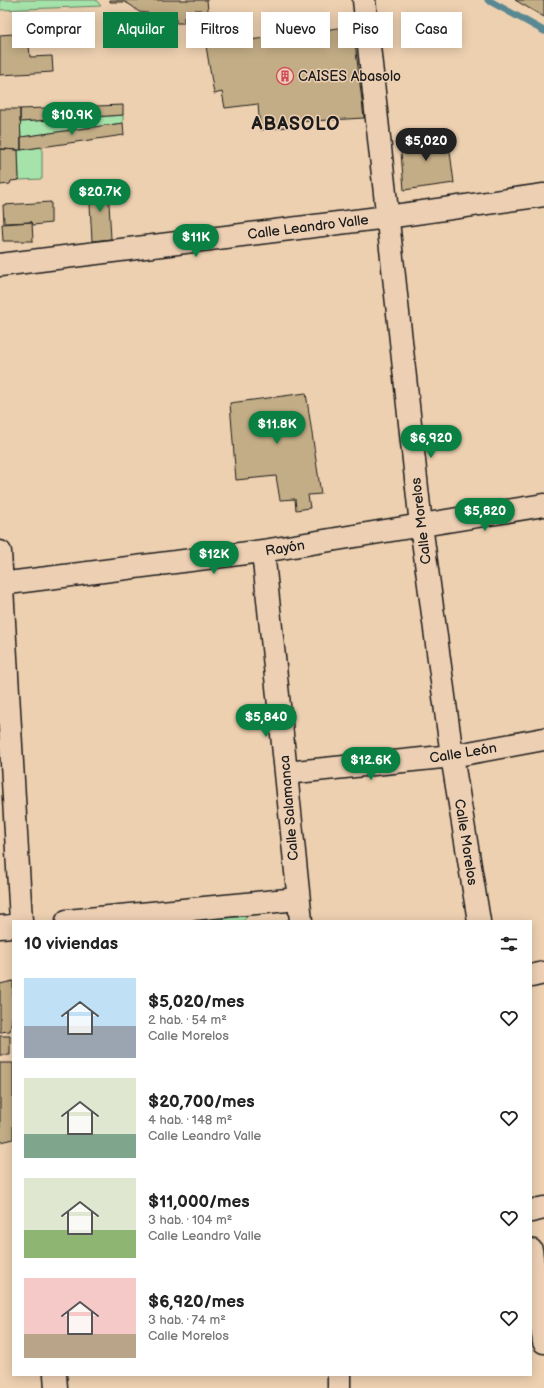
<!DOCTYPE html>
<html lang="es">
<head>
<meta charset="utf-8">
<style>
  body { margin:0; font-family:"Balsamiq Sans",sans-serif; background:#f2f2f2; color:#222; height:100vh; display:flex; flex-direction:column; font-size:15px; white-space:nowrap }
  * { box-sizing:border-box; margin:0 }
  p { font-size:13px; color:#767676 }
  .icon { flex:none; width:22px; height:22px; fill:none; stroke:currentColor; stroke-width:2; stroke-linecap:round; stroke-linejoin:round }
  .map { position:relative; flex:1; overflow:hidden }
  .side { position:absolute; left:12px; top:920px; width:520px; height:456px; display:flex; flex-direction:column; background:#fff; border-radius:0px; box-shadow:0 2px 10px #0003 }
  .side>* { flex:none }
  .top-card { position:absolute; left:12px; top:12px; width:520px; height:36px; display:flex; gap:8px }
  .price { position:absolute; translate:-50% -34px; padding:0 9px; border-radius:14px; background:#0b8043; color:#fff; font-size:13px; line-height:26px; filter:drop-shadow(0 1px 2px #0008) }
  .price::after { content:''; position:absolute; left:50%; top:24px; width:12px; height:9px; margin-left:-6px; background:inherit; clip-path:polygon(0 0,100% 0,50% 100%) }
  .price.on { background:#222; color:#fff }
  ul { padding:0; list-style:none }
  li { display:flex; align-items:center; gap:12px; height:100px; padding:0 12px }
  li span { display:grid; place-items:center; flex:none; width:112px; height:80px; border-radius:0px; color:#555 }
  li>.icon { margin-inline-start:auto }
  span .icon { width:48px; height:48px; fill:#fffc; stroke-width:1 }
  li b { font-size:17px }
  h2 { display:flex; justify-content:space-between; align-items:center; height:48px; padding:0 12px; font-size:17px }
  .pill { padding:0 14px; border-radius:0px; background:#fff; box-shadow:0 2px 10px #0003; font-size:14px; line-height:36px }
  .pill.on { background:#0b8043; color:#fff }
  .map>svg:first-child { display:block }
  .green { fill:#a6e3aa; stroke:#618063 }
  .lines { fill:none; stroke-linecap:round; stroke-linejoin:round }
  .stream { stroke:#598892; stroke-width:7 }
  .building { fill:#c3ad86; stroke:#1c1c1c }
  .street-casing { stroke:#1c1c1c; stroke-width:25 }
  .street { stroke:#edd0b4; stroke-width:22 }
  .labels { text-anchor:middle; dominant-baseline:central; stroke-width:3; stroke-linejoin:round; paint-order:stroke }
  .poi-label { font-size:14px; fill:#1c1c1c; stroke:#edd0b4; text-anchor:start }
  .street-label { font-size:14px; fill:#1c1c1c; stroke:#edd0b4 }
  .district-label { font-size:18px; font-weight:bold; letter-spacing:1px; fill:#1c1c1c; stroke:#edd0b4 }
</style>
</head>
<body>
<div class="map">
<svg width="544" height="1388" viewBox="0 0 544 1388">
  <rect width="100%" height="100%" fill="#edd0b0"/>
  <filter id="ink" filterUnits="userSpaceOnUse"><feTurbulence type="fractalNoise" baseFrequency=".025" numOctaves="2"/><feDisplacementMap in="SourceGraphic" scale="8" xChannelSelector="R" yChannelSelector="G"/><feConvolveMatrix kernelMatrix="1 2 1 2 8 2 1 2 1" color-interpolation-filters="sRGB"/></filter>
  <g filter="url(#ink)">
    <path class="green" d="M0,0H96L101,6L0,10Z
      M123,115V123L21,137L20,122Z
      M42,147V179L19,180L18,150Z
      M248,916L243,921H193Z"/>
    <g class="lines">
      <path class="stream" d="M488,0L544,31"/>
    </g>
    <path class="building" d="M110,0H207L209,21L202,22L201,10H195L194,18L184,17V23H176V18H148V13L139,12L132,6L125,2H110Z
      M515,0H544V17Z
      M353,26L364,118L295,122V126L260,130L258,104L225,108L222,92L214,94L206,46Z
      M28,33L30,57L52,56L53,72L0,75V35Z
      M123,105V115L20,122V109Z
      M0,109H20L21,150L0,149Z
      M123,123L124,135L21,150V137Z
      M448,136L454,183L404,190L400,140Z
      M0,149L18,150L19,180L11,181L10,184L0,185Z
      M108,185L111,239L92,241L89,186Z
      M51,202V223L33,225L32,222L4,223L3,205Z
      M32,222L33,241H3L2,224Z
      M306,393L321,494L308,495L310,508L296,510L295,499L280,500L276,476L236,480L230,403Z
      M13,981V1012L10,1031L0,1032V984Z
      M0,1036H10V1055H0Z
      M0,1063H13V1139L0,1142Z"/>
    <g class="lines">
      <g class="street-casing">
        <path id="street" d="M364,0L421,525L452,756L479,921
          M0,265L387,217L544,195
          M263,551L286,773L301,921
          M0,552L21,921
          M0,584L263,551L544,505
          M286,773L452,756L544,739
          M67,921L298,899
          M0,927L13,926
          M531,976L544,973
          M531,1211L544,1208
          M531,1250L544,1342
          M55,1375L56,1388
          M339,1375V1388"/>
      </g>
      <use href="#street" class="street"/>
    </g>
  </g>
  <defs>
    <g id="building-ring" transform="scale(0.9)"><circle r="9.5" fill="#edd0b4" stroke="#d1495b" stroke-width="1.5"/><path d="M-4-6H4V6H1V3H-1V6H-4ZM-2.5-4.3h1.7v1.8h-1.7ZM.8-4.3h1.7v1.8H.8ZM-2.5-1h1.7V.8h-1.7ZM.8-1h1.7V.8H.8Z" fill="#d1495b"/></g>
  </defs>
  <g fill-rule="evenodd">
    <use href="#building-ring" x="285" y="76"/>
  </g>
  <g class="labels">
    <g class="poi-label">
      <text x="298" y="76">CAISES Abasolo</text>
    </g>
    <g class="street-label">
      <text transform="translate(308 227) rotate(-7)">Calle Leandro Valle</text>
      <text transform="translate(421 521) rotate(-97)">Calle Morelos</text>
      <text transform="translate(285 548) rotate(-9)">Rayón</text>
      <text transform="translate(463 753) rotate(-9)">Calle León</text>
      <text transform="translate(289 808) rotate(-95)">Calle Salamanca</text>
      <text transform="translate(466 842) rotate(81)">Calle Morelos</text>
    </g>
    <g class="district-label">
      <text x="296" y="124">ABASOLO</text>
    </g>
  </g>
</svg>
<b class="price" style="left:72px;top:136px">$10.9K</b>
<b class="price on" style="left:426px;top:162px">$5,020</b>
<b class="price" style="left:100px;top:213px">$20.7K</b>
<b class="price" style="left:196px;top:258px">$11K</b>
<b class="price" style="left:277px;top:445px">$11.8K</b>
<b class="price" style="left:431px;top:459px">$6,920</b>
<b class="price" style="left:485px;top:532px">$5,820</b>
<b class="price" style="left:214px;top:575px">$12K</b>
<b class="price" style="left:266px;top:738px">$5,840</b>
<b class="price" style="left:371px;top:781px">$12.6K</b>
<div class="top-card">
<a class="pill">Comprar</a>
<a class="pill on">Alquilar</a>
<a class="pill">Filtros</a>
<a class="pill">Nuevo</a>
<a class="pill">Piso</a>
<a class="pill">Casa</a>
</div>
<section class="side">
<h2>10 viviendas<svg class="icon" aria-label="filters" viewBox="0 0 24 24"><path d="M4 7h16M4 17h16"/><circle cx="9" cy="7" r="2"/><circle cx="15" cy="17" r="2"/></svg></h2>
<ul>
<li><span style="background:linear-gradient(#bfe0f5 60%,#9aa5b1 0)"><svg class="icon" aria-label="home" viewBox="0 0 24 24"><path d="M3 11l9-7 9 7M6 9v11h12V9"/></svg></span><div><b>$5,020/mes</b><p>2 hab. · 54 m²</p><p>Calle Morelos</p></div><svg class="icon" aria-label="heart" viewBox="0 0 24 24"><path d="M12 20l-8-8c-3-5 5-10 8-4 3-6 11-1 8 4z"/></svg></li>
<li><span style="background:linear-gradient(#dfe7d0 70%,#7fa58c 0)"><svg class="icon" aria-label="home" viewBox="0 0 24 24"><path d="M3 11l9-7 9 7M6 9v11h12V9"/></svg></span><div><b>$20,700/mes</b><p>4 hab. · 148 m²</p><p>Calle Leandro Valle</p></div><svg class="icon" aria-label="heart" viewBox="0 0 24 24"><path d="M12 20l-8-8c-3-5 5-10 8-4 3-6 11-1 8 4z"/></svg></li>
<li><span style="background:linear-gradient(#dfe7d0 65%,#8fb573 0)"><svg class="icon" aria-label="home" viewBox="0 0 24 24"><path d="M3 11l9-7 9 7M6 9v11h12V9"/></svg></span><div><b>$11,000/mes</b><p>3 hab. · 104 m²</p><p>Calle Leandro Valle</p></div><svg class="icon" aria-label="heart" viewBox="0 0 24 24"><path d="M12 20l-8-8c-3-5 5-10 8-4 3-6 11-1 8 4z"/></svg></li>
<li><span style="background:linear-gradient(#f6c9c9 70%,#b9a48a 0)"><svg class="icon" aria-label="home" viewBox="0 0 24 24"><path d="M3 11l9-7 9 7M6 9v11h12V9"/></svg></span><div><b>$6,920/mes</b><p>3 hab. · 74 m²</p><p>Calle Morelos</p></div><svg class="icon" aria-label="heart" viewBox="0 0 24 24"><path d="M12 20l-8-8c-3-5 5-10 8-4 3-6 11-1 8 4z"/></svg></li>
</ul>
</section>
</div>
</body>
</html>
